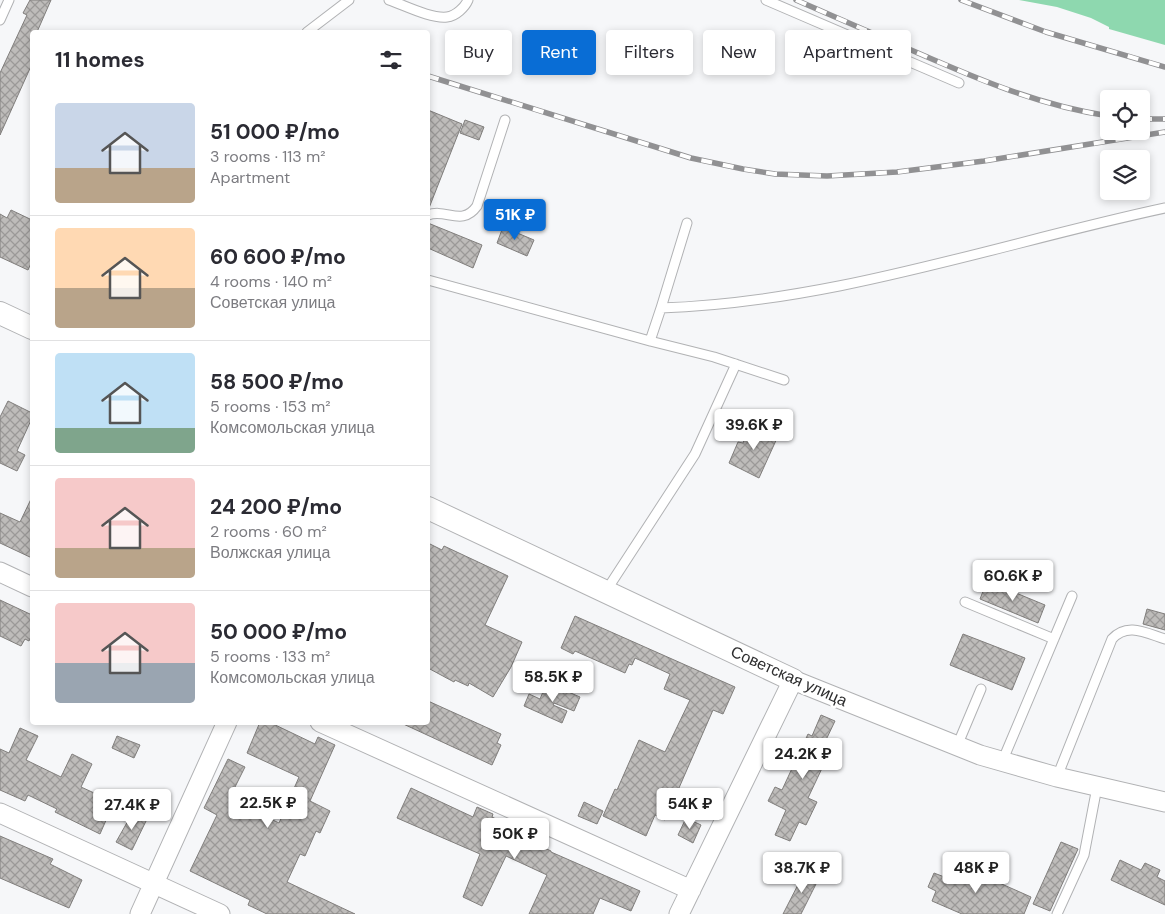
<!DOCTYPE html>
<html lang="en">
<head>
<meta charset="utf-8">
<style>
  body { margin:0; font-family:"DM Sans",sans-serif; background:#f2f2f3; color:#2b2b33; height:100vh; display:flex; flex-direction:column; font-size:19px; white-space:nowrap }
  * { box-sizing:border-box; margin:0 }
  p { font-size:16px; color:#7c7c81 }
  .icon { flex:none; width:28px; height:28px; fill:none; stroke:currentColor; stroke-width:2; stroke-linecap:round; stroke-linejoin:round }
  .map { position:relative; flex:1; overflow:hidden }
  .panel { position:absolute; left:30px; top:30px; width:400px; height:695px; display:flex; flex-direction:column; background:#fff; border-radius:5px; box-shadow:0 2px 8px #0003 }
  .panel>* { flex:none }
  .top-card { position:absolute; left:445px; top:30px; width:475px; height:45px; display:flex; gap:10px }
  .tools { position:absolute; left:1100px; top:90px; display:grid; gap:10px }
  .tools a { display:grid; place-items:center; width:50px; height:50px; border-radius:5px; background:#fff; box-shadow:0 2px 8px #0003; font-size:25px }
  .price { position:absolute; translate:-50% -42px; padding:0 11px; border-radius:5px; background:#fff; color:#222; font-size:16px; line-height:32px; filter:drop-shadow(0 1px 2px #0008) }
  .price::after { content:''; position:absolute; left:50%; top:30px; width:15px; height:11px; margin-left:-8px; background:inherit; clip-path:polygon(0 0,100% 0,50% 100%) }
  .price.selected { background:#096dd5; color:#fff }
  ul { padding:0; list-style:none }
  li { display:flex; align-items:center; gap:15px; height:125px; padding:0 25px }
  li+li { border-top:1px solid #e1e1e2 }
  li span { display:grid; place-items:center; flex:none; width:140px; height:100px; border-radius:5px; color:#555 }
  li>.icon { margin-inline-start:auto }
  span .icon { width:60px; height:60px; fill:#fffc; stroke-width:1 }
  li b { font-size:21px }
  h2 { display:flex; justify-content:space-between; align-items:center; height:60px; padding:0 25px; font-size:21px }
  .chip { padding:0 18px; border-radius:5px; background:#fff; box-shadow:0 2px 8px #0003; font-size:18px; line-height:45px }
  .chip.selected { background:#096dd5; color:#fff }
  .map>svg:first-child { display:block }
  .green { fill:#8ed8af }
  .building { fill:url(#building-cross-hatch); stroke:#807e7c }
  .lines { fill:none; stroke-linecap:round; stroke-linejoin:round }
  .service-casing { stroke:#b1b2b4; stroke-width:11 }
  .minor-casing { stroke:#b1b2b4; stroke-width:21 }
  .tertiary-casing { stroke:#b1b2b4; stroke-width:24 }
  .service { stroke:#fff; stroke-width:9 }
  .minor { stroke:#fff; stroke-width:19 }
  .tertiary { stroke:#fff; stroke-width:22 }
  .rail-casing { stroke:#919193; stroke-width:5.5 }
  .rail { stroke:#fff; stroke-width:4; stroke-dasharray:11; stroke-linecap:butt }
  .labels { text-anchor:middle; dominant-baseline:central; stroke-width:5; stroke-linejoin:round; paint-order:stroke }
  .street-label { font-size:16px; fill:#2d2d2e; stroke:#fff }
</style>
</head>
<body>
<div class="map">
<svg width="1165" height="914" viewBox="0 0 1165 914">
  <defs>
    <pattern id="building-cross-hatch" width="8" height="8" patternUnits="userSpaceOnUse" patternTransform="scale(1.25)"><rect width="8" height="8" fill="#bebcba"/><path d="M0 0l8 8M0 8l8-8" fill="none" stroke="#9b9998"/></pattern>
  </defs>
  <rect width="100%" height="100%" fill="#f6f7f9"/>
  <path class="green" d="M1019,0H1165V45L1109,29V27L1091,18L1057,7Z"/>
  <path class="building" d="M30,0H51L37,32H32V64L0,135V73L27,15L23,13Z
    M428,110L462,124L429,208L428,209Z
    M465,120L484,127L479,140L460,133Z
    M11,210L32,220V261L28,270L0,257V214L7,218Z
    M428,223L482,245L473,268L428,248Z
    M503,227L534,240L527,256L497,243Z
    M8,401L32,413V418L17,451L25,455L17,471L0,463V417Z
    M754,425L778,436L759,478L729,463L738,442L743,443L750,426L753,428Z
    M32,497V558L0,543V513L20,522Z
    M428,543L442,550L444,546L508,576L485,625L522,642L511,667L493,697L469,683L468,686L455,680L454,682L428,668Z
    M987,581L1045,605L1038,623L980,599Z
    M0,600L32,615V634L29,641L25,639L21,646L0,636Z
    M1147,609L1165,614V630L1143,624Z
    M575,616L735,687L723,714L713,710L665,820L655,815L646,836L603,816L615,789L617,790L639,740L665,752L690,700L664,689L670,674L635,658L632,665L629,664L625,673L575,651L573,654L561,648Z
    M963,634L1025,658L1012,690L950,665Z
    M550,684L580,697L574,711L554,703L553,705L567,711L562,723L524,706L529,694L540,699L545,687L548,688Z
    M428,701L501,734L497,743L501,745L492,765L399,722H428Z
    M821,715L835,721L825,742L833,745L808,798L817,802L806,825L799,822L790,841L775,835L786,810L768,801L775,787L782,790L808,734L812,736Z
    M260,722H269L315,744L318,737L335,745L310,801L330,811L320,833L316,831L305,856L300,854L287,882L355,914H267L248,905L250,900L190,871L217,815L204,808L228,759L245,767L229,799L279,823L299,777L247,753Z
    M20,728L38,736L26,760L61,777L72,754L92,764L81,787L114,802L100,834L55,812L57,809L28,795L25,801L0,790V749L9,753Z
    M117,736L140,745L134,758L112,748Z
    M411,788L473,817L477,807L493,814L492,817L500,821L498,826L551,851V852L640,891L631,911L600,898L593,914H529L547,875L506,856L482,906L463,897L480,854L397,818Z
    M584,802L603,811L597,824L578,816Z
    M133,812L147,819L132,850L116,842Z
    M686,818L701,825L693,843L678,835Z
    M0,836L53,859L50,864L82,880L69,908L0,878Z
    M1061,842L1078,849L1050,911L1033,904Z
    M1120,860L1141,870L1145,863L1160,870L1157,877L1165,881V905L1111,880Z
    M948,863L967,871L968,869L1031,897L1024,914H962L932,901L936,891L928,887L934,873L947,878Z
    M805,871L819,878L801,914H783Z"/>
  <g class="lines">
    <g class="service-casing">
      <path id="service" d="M389,0C404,5 431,19 447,17C456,16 465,7 468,0
        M766,0L959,83
        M0,20L9,0
        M307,32L349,0
        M428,215C446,208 462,227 477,206L505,120
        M428,280L650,341L714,357L784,380
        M661,308L687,223
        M650,341L661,308C835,302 997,244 1165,208
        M606,591L695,454L736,364
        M965,602L1054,639
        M957,746L981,689
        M1002,762L1072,596
        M1057,777L1112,639C1127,622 1146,633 1165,639
        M1057,914L1084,855L1097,787"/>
    </g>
    <g class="minor-casing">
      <path id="minor" d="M0,572L32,587
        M320,722L691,890
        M0,813L220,914
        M140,914L227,722
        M679,914L793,680L980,755L1057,777L1165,802"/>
    </g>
    <g class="tertiary-casing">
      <path id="tertiary" d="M0,313L32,328
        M428,508L793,680"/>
    </g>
    <use href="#service" class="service"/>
    <use href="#minor" class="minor"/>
    <use href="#tertiary" class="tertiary"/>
    <g class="rail-casing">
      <path id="rail" d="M796,0C837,18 877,35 918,53C980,80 1041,106 1109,116
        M961,0L1046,32L1165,67
        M428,76L691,158L743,169L775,174L827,176L897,172L984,161L1165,132
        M1141,119H1165"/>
    </g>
    <use href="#rail" class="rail"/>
  </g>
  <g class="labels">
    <g class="street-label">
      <text transform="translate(789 676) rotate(24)">Советская улица</text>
    </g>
  </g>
</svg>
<div class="tools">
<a><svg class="icon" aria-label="locate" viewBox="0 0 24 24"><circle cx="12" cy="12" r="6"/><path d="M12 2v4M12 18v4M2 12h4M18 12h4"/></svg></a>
<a><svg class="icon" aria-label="layers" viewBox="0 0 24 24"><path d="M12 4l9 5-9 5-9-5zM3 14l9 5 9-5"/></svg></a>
</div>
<b class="price selected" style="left:515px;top:241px">51K ₽</b>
<b class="price" style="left:754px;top:451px">39.6K ₽</b>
<b class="price" style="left:1013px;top:602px">60.6K ₽</b>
<b class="price" style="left:553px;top:703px">58.5K ₽</b>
<b class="price" style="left:803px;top:780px">24.2K ₽</b>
<b class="price" style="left:268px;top:829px">22.5K ₽</b>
<b class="price" style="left:690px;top:830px">54K ₽</b>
<b class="price" style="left:132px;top:831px">27.4K ₽</b>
<b class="price" style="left:515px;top:860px">50K ₽</b>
<b class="price" style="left:802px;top:894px">38.7K ₽</b>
<b class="price" style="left:976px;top:894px">48K ₽</b>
<div class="top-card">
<a class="chip">Buy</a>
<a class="chip selected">Rent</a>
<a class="chip">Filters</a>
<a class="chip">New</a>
<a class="chip">Apartment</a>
</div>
<section class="panel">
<h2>11 homes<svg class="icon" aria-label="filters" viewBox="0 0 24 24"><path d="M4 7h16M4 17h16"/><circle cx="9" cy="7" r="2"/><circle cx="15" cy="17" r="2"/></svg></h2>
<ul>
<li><span style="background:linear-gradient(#c9d6e8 65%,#b9a48a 0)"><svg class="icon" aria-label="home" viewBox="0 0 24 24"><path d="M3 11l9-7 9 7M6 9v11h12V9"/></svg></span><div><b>51 000 ₽/mo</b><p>3 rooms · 113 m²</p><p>Apartment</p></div></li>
<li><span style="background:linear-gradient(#ffd9b3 60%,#b9a48a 0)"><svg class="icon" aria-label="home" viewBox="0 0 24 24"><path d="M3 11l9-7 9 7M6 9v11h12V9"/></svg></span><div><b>60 600 ₽/mo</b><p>4 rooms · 140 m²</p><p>Советская улица</p></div></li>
<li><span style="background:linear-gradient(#bfe0f5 75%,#7fa58c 0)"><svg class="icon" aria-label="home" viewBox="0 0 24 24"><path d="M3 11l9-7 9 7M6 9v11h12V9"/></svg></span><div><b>58 500 ₽/mo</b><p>5 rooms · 153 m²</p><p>Комсомольская улица</p></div></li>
<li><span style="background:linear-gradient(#f6c9c9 70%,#b9a48a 0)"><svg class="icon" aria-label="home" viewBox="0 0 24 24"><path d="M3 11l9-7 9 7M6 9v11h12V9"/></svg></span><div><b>24 200 ₽/mo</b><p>2 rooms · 60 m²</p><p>Волжская улица</p></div></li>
<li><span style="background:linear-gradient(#f6c9c9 60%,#9aa5b1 0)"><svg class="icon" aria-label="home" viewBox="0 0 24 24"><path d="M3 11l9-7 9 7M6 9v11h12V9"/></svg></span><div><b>50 000 ₽/mo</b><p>5 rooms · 133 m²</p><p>Комсомольская улица</p></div></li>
</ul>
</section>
</div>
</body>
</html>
